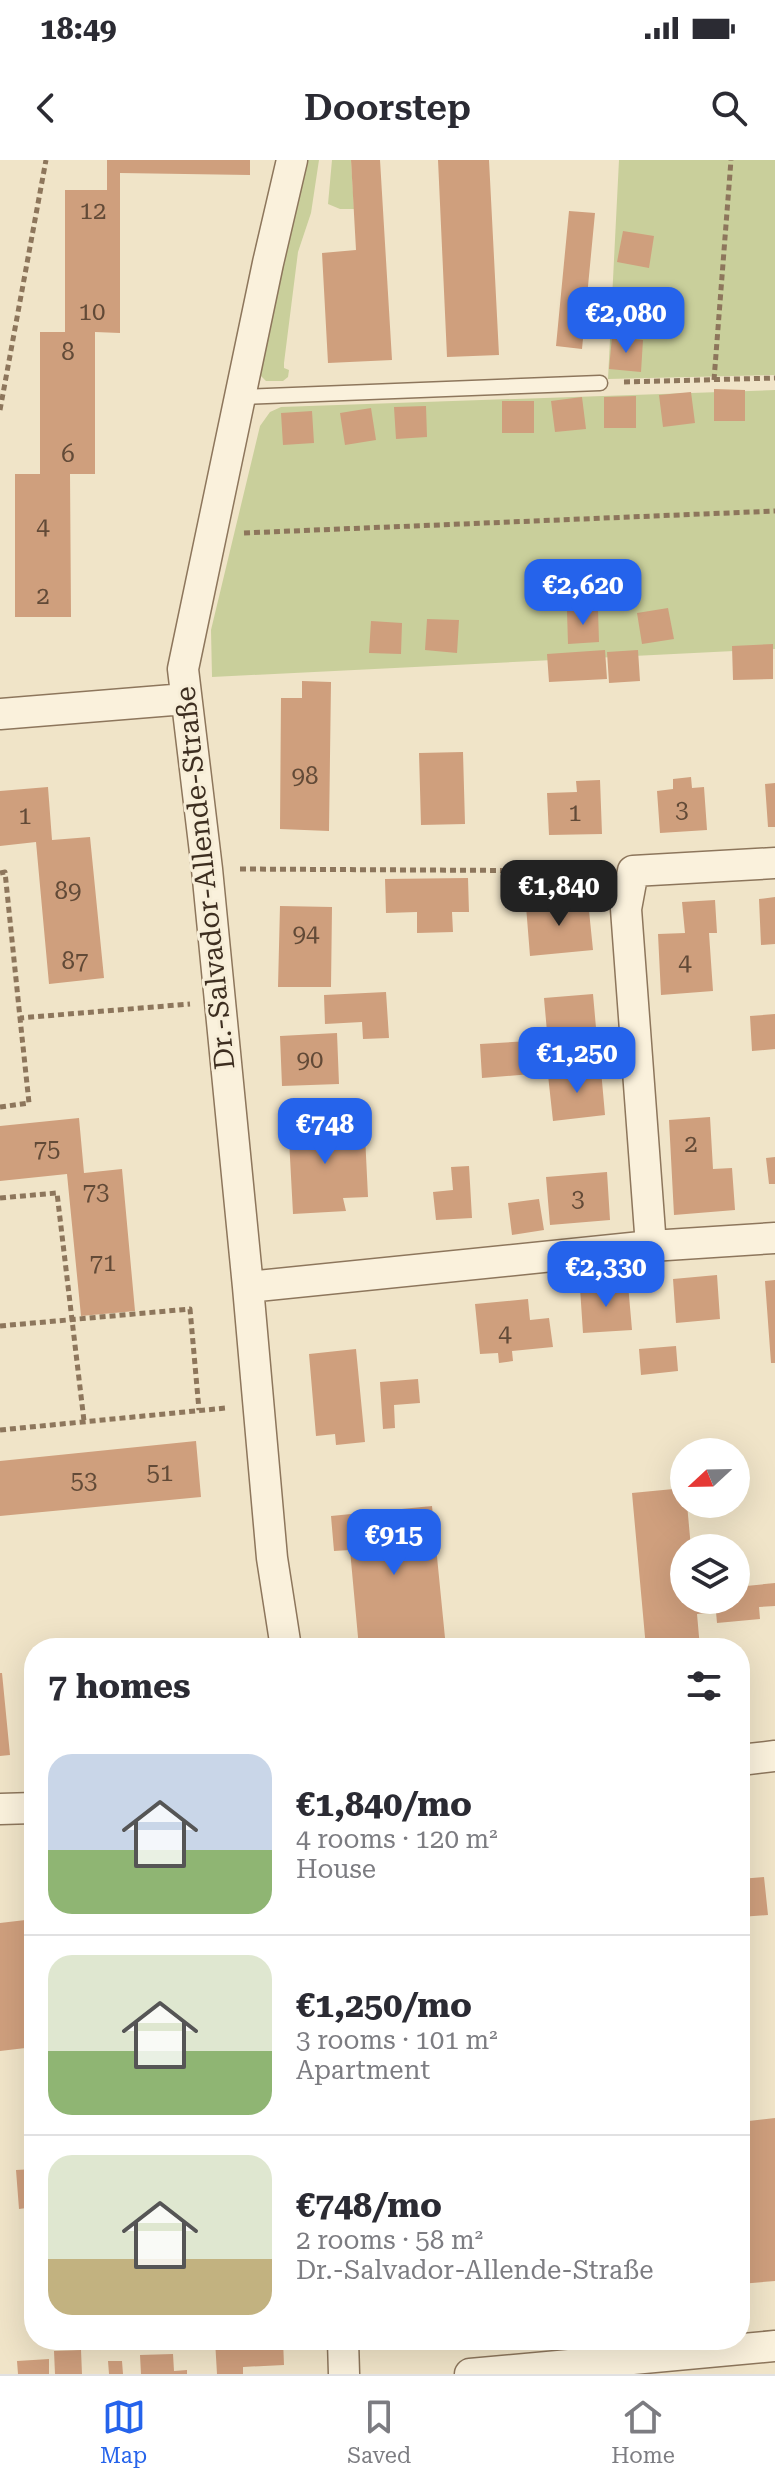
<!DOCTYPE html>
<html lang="en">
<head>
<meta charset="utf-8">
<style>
  body { margin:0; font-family:"Roboto Serif",serif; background:#f2f2f3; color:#2b2b33; height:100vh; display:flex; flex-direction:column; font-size:30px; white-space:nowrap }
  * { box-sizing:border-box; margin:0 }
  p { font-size:26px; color:#7c7c81 }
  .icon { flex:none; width:44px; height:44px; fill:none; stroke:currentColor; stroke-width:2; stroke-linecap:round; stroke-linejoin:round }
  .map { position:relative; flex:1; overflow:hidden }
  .drawer { position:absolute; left:24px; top:1478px; width:726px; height:712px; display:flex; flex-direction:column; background:#fff; border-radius:32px; box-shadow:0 8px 32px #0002 }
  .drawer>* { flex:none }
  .needle { width:52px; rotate:248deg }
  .controls { position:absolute; left:670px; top:1278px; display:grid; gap:16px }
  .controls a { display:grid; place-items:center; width:80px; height:80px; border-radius:50%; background:#fff; box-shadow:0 8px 32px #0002; font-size:40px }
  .price { position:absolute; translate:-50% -68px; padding:0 18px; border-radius:16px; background:#2563eb; color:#fff; font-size:26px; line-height:52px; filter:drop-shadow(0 2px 4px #0008) }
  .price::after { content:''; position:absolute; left:50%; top:48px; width:24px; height:18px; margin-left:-12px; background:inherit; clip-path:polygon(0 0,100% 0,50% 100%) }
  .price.on { background:#222; color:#fff }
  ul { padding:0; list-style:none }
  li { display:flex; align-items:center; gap:24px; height:200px; padding:0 24px }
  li+li { border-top:2px solid #e1e1e2 }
  li span { display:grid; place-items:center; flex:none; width:224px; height:160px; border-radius:24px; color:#555 }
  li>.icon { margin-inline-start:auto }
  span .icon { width:96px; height:96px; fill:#fffc; stroke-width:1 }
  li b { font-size:34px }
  h2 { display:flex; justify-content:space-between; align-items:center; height:96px; padding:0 24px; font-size:34px }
  .status { display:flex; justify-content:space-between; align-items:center; height:56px; padding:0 40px; background:#fff; direction:ltr }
  .status svg { height:22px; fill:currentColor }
  header { display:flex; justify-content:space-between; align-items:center; height:104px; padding:0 24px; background:#fff; font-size:36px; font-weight:600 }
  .menu { display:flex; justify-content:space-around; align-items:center; height:112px; border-top:2px solid #e1e1e2; background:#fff; font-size:22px; color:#7c7c81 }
  .menu a { display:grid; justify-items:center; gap:4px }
  .menu .on { color:#2563eb }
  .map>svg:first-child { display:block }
  .green { fill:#c9cf9b }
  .building { fill:#cf9f7d }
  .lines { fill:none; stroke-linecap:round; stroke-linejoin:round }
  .lane-casing { stroke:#8d765c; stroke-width:17 }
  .street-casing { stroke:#8d765c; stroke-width:33 }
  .path { stroke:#8d765c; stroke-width:5; stroke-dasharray:6 4; stroke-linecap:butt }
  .lane { stroke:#faf1dc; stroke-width:14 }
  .street { stroke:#faf1dc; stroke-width:30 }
  .labels { text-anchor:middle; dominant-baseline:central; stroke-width:6; stroke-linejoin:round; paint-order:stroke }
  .number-label { font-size:24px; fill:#624a37 }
  .street-label { font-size:28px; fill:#3d2e20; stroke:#f7eed8 }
</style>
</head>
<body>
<div class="status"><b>18:49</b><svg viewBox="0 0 49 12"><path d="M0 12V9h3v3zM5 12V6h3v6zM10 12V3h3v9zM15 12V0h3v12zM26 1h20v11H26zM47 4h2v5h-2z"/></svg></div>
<header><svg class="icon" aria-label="back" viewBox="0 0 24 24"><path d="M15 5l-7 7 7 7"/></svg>Doorstep<svg class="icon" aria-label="search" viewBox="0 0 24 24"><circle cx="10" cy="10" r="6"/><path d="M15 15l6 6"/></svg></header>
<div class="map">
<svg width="775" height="2214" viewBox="0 0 775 2214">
  <rect width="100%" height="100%" fill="#f0e4c8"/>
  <path class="green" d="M305,0H319L311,53L298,92L284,203V208L289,210L288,217L283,221H266L260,215L258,210Z
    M332,0H351L354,49H340L328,44Z
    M619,0H775V215L608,219Z
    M775,230V489L212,517L211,470L260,266L270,252L281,247Z"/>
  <path class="building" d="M107,0H250V15L120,13V173L95,172V314H70L71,457H15V314H40V172H65V30H107Z
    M351,0H380L392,200L328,203L322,93L356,90Z
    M438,0H489L499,195L447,197Z
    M569,51L595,53L582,189L556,186Z
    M623,71L654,76L649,108L617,102Z
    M612,177L643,180L641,212L609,209Z
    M714,229L745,230V261H714Z
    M691,232L695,263L663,267L659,235Z
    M636,236V268H604V237Z
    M582,237L586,269L555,272L551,241Z
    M502,241H534V273H502Z
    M426,246L427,277L396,279L394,247Z
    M371,248L376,280L345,285L340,253Z
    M312,251L314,283L283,285L281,253Z
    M668,448L674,479L642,484L637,453Z
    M598,450L599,482L568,484L567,451Z
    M427,459L459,460L457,493L425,490Z
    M371,461L402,463L401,494L369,493Z
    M773,484V519L733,520L732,486Z
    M605,490L607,519L549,522L547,494Z
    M638,490L640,521L609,523L607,492Z
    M302,521L331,522L329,671L280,669L281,538H302Z
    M463,592L465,664L421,665L419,593Z
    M691,617L692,628L704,627L707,670L660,673L657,631L673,629V619Z
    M600,620L602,674L549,675L547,633L577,632L576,621Z
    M775,623V667H768L765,624Z
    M48,627L52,680L90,677L104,818L49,824L36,682L0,686V631Z
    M468,718L469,752H452L453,772L417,773V752L386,753L385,719Z
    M775,737V784L761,785L759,739Z
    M715,740L717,773H709L713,831L661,835L658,774L685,773L682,742Z
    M588,741L593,790L530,796L526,746Z
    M280,746L332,747L331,827H278Z
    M386,832L389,878L363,879L362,862L325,864L324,835Z
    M593,834L597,879L548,883L544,838Z
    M775,854V889L752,891L750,856Z
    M337,873L339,924L282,926L280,876Z
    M529,881L531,914L482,918L480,884Z
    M601,910L605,955L553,961L548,915Z
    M710,957L713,1009L732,1008L735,1050L674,1055L669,960Z
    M79,958L84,1013L122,1009L135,1151L81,1156L67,1014L0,1021V966Z
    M339,958L340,976L365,975L368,1037L343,1038L346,1051L293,1054L288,960Z
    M775,997V1024H769L766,998Z
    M469,1006L472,1058L436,1060L433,1032L453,1030L451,1007Z
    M607,1012L610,1060L550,1065L546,1017Z
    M539,1039L544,1070L512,1075L508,1043Z
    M717,1115L720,1159L676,1163L673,1119Z
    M775,1120V1203H771L765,1121Z
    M628,1124L632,1170L583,1173L580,1128Z
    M528,1139L530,1160L549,1158L553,1187L512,1191L513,1201L499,1203L498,1193L480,1194L475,1144Z
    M676,1186L678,1211L641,1215L639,1189Z
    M356,1189L365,1282L336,1285L335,1274L316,1276L309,1194Z
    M418,1219L420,1243L394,1245L395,1268L383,1269L380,1222Z
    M196,1281L201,1337L0,1356V1301Z
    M684,1328V1344H687L691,1388H684V1440H736V1427L775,1423V1446L759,1447L760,1459L717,1463L716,1452L697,1454L700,1488H646L632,1333Z
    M432,1346L446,1488H359L350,1390L334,1391L331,1356Z
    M0,1513H2L10,1595L0,1596Z
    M764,1717L768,1755L740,1757V1719Z
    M34,1759V1887L0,1891V1763Z
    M775,1958V2121L740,2124V1962Z
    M34,2009V2047L19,2049L16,2010Z
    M215,2180H283L284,2205L243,2207V2214H217Z
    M81,2190L82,2214H55L54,2191Z
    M173,2194L174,2211L187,2210V2214H141L140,2195Z
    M49,2199V2214H18L17,2201Z
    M108,2201H122L123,2214H109Z"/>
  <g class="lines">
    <g class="lane-casing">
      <path id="lane" d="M242,237L600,223"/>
    </g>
    <g class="street-casing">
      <path id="street" d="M0,554L185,539
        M651,1086L626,749L633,711L775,703
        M248,1127L651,1086L775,1078
        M286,1488L272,1398L248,1127L207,709L183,509L268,103L292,0
        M740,1600L775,1596
        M0,1649L34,1648
        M343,2180L344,2214
        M470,2214L775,2186"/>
    </g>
    <path class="path" d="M714,220L731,0
      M624,222L775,218
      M0,250L46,0
      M244,373L775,351
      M240,709L602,711
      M0,713L5,712L20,858L190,844
      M0,947L29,943L20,858
      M0,1038L57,1033L84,1261
      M0,1166L190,1149L199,1250
      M0,1270L226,1248"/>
    <use href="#lane" class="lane"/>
    <use href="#street" class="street"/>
  </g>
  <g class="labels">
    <g class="number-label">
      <text x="93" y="51">12</text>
      <text x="92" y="152">10</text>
      <text x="68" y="192">8</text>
      <text x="68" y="294">6</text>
      <text x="43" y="367">4</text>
      <text x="43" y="436">2</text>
      <text x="305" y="616">98</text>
      <text x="682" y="650">3</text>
      <text x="575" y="653">1</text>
      <text x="25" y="656">1</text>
      <text x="68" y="731">89</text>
      <text x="306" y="774">94</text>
      <text x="75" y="801">87</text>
      <text x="685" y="803">4</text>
      <text x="310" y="900">90</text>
      <text x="691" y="984">2</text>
      <text x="47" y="989">75</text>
      <text x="96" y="1032">73</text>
      <text x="578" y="1039">3</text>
      <text x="103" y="1103">71</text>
      <text x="505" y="1174">4</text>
      <text x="160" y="1313">51</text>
      <text x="84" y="1321">53</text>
    </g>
    <g class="street-label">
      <text transform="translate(205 718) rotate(-96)">Dr.-Salvador-Allende-Straße</text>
    </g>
  </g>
</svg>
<div class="controls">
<a><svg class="needle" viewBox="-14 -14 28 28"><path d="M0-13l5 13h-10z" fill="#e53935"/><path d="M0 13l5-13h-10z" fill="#7c7c81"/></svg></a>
<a><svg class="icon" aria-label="layers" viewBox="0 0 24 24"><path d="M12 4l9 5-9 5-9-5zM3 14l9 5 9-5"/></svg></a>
</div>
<b class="price" style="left:626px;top:195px">€2,080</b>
<b class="price" style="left:583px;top:467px">€2,620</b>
<b class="price on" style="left:559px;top:768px">€1,840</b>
<b class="price" style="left:577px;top:935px">€1,250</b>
<b class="price" style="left:325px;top:1006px">€748</b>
<b class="price" style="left:606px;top:1149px">€2,330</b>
<b class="price" style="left:394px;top:1417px">€915</b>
<section class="drawer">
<h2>7 homes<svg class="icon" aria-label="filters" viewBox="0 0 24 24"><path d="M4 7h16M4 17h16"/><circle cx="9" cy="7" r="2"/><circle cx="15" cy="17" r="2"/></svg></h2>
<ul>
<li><span style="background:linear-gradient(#c9d6e8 60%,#8fb573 0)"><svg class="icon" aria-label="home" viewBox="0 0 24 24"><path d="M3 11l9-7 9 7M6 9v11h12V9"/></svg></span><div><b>€1,840/mo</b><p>4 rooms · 120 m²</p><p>House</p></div></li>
<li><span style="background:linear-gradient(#dfe7d0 60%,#8fb573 0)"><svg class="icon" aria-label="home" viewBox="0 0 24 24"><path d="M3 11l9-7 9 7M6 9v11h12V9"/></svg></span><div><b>€1,250/mo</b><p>3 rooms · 101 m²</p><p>Apartment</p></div></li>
<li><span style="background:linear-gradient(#dfe7d0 65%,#c2b280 0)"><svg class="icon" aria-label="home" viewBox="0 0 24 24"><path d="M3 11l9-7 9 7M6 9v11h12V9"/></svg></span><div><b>€748/mo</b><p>2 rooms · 58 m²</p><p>Dr.-Salvador-Allende-Straße</p></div></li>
</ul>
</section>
</div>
<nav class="menu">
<a class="on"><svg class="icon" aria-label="map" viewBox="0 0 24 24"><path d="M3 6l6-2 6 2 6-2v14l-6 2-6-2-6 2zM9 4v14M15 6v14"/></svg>Map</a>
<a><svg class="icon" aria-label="saved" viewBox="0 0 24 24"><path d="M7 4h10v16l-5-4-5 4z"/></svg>Saved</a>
<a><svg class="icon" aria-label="home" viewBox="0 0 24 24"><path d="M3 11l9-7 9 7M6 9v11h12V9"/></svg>Home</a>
</nav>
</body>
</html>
